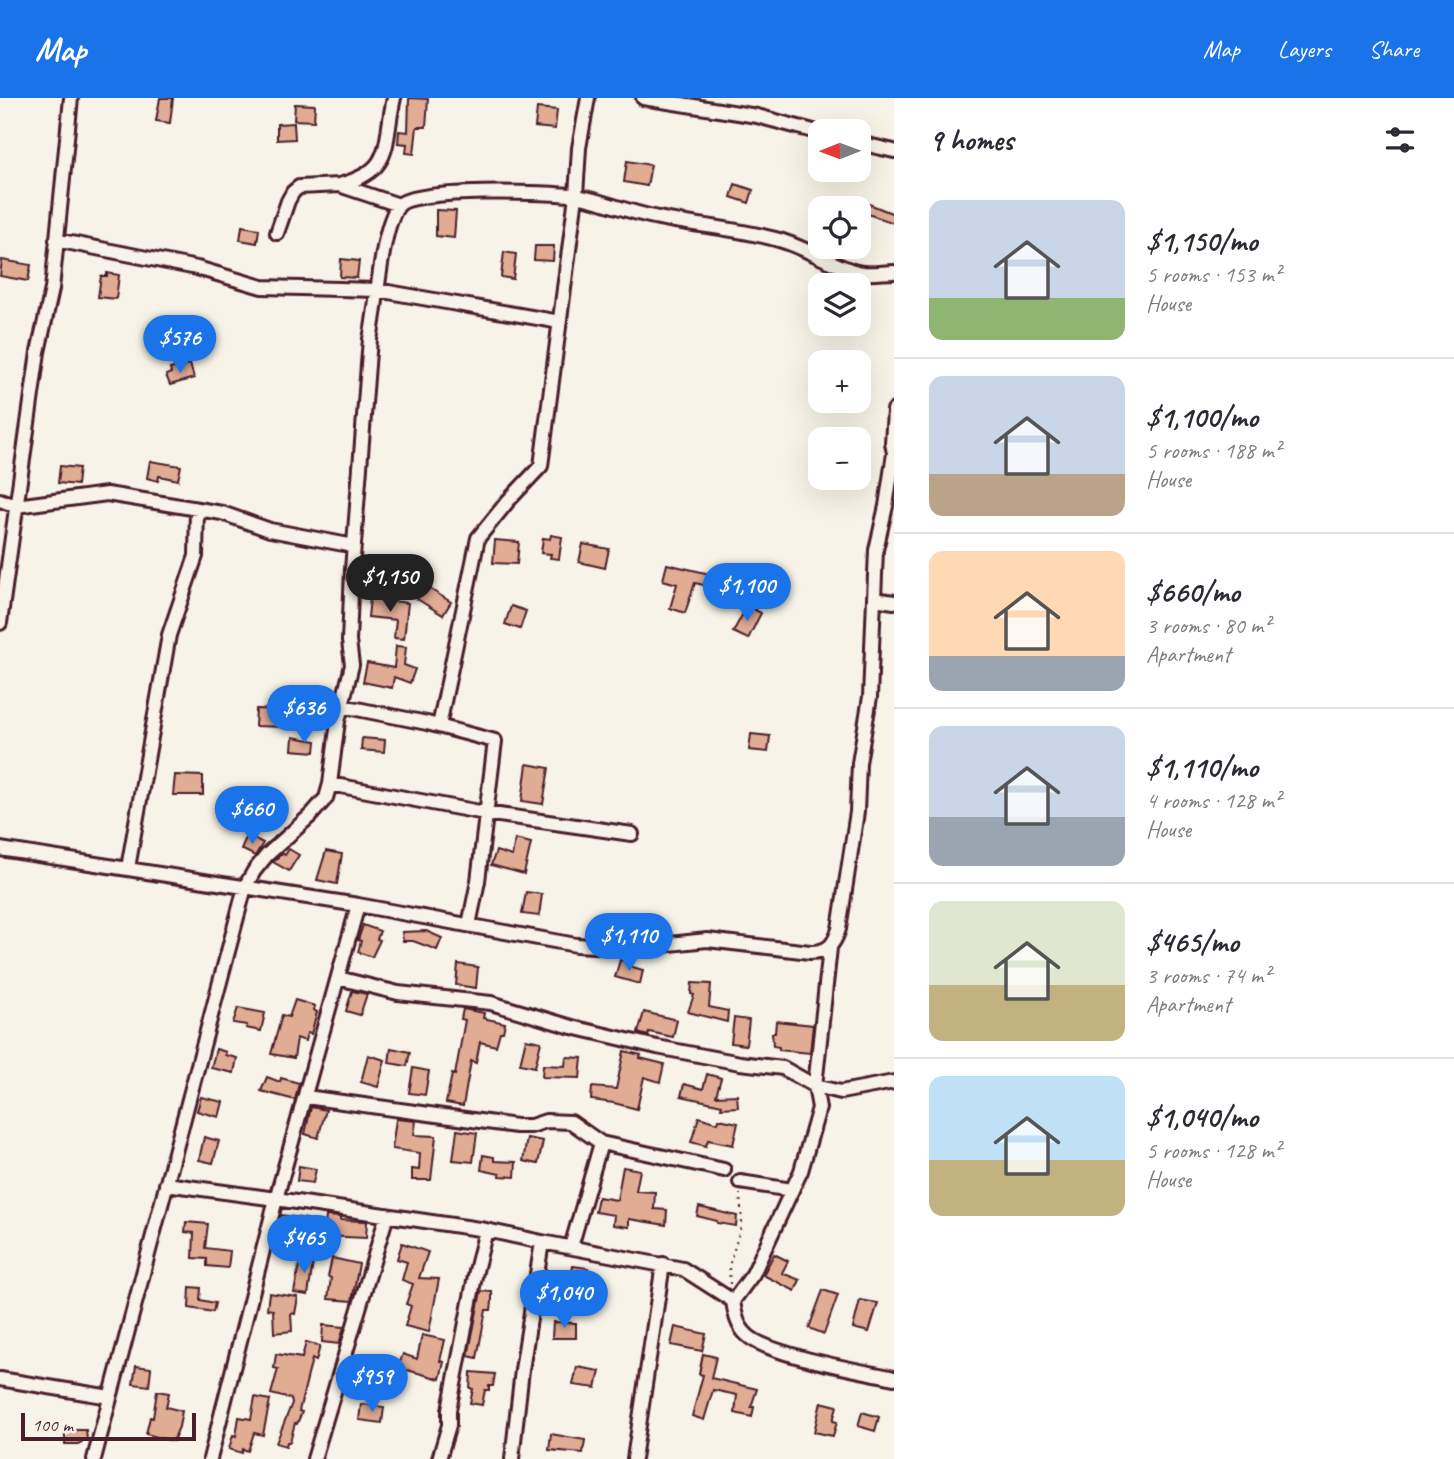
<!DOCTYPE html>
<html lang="en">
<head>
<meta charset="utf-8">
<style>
  body { margin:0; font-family:Caveat,sans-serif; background:#f2f2f3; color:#2b2b33; height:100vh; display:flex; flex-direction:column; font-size:26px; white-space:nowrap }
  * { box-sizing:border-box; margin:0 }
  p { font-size:23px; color:#7c7c81 }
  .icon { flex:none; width:38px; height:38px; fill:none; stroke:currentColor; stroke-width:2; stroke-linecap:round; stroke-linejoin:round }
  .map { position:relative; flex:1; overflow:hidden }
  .panel { display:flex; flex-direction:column; background:#fff; width:560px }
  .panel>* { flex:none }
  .needle { width:46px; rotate:269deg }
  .buttons { position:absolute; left:808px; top:21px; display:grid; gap:14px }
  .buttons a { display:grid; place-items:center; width:63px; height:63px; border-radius:14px; background:#fff; box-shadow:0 7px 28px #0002; font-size:35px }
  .scale { position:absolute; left:21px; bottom:18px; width:175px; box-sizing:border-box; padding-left:7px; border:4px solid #4a1f2b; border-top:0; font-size:19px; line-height:24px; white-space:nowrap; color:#4a1f2b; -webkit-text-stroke:5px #f7f3e8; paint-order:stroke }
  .price { position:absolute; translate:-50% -60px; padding:0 16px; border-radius:24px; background:#1a73e8; color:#fff; font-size:23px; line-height:46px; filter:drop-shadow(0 2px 4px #0008) }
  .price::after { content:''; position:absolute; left:50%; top:42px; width:21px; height:16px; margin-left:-10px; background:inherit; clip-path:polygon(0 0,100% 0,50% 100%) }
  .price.current { background:#222; color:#fff }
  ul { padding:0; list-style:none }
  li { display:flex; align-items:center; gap:21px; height:175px; padding:0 35px }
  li+li { border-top:2px solid #e1e1e2 }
  li span { display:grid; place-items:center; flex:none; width:196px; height:140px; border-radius:14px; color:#555 }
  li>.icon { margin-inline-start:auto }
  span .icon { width:84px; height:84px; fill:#fffc; stroke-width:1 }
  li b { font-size:30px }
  h2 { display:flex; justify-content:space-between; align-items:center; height:84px; padding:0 35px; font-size:30px }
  header { display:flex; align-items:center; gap:42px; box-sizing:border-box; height:98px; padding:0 35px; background:#1a73e8; color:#fff }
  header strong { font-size:33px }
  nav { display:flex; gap:38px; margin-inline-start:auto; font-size:24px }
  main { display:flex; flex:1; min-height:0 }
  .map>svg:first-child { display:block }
  .building { fill:#e0ac94; stroke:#4a1f2b; stroke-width:2 }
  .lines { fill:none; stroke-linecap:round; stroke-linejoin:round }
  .minor-casing { stroke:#4a1f2b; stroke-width:18 }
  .path { stroke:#4a1f2b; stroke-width:2; stroke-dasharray:2 5; stroke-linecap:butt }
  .minor { stroke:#f7f3e8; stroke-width:12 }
</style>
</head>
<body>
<header>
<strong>Map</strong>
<nav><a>Map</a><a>Layers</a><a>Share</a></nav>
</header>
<main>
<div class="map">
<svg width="894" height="1361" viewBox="0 0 894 1361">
  <rect width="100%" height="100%" fill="#f7f3e8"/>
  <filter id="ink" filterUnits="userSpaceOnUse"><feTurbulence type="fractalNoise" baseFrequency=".0143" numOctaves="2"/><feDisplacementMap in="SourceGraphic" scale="14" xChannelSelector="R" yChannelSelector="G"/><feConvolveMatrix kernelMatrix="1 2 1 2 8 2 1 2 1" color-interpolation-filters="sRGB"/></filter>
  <g filter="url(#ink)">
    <path class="building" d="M160,0H173L170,25L156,23Z
      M409,0L428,1L426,29H417L414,56L406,55L407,46L398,45L399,33L408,34Z
      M295,6L315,7L314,23L294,22Z
      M537,10L557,12L555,31L535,29Z
      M294,25L295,41L277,42V26Z
      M627,63L651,67L647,88L624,84Z
      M735,86L753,92L749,105L731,99Z
      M859,102L894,116V125L859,113Z
      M436,112L456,113L454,140L436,138Z
      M242,128L259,131L257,145L240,142Z
      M535,148H554L553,163L534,162Z
      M504,154L516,156L513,181L501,179Z
      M341,161L359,163L357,180L340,179Z
      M2,162L31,167L28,183L0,178Z
      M107,175L119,177L116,201L98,199L101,178H107Z
      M190,266L194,280L170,287L166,277L171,275L170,271Z
      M150,363L181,368L178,382L159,378L158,383L147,380Z
      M60,368L79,370L77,387L58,385Z
      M551,437L562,439L559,461L550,460L551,456L541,455L543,440L550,441Z
      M495,442L519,444L517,466L493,465Z
      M583,446L609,451L605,470L579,464Z
      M667,466L727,480L725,492L695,485L685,515L670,510L677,486L663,482Z
      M425,488L451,504L443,517L417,501Z
      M370,500L408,505L404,541L394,540L396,522L368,519Z
      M511,508L526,513L520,531L505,526Z
      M747,508L761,515L748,541L733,534Z
      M396,548L406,549L404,567L415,571L410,585L394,579L392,590L363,584L367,565L394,570Z
      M256,611L286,612L285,629L255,628Z
      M751,636L770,638L768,654L749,652Z
      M293,639L316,643L315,654L292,652Z
      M362,640L385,642L384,654L361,652Z
      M527,666L549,670L543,706L522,703Z
      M175,677L203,678V697H173Z
      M247,737L263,745L255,758L241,751Z
      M515,741L531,745L524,776L491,767L496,753L512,758Z
      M289,751L299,757L289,773L273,764L282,755L285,757Z
      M326,753L342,756L337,786L317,782Z
      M526,794L542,796L539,818L522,816Z
      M363,827L380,833L377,841L380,842L372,859L358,854L361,843L358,842Z
      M426,833L442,840L437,852L413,843H403L402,834Z
      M620,862L630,865L629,868L643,872L640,886L615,879Z
      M458,866L478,869L476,890L456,887Z
      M692,885L711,886L709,909L728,913L727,924L688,914L694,897L691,896Z
      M352,893L367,896L360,917L346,913Z
      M295,902L315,908L314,912L317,914L311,936L307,935L305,943L297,940L294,960L271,956L282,917L289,919Z
      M238,910L265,915L261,933L246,930L247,927L233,925Z
      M463,911L484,915L483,920L505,925L503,934H500L496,948L480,944L476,965L471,963L463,1008L446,1005L452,976L455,977L465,922L461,921Z
      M644,914L677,922L673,939L649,934L648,938L638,935Z
      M734,920L749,922L746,947L731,945Z
      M776,923L813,927L810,955L779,952V949L773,948L772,935H775Z
      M526,941L541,944L535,969L520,966Z
      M391,950L410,954L407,968L389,965Z
      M216,951L226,954L225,957L237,960L234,975L211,970Z
      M624,953L641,957L640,960L664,966L660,984L644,979L637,1011L614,1005L591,1002L592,989L616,991Z
      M368,957L385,962L378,989L361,984Z
      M566,959L582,960L580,980L542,979L543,967L565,968Z
      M413,970L429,973L425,997L409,995Z
      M707,976L721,980L716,998L737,997L738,1009L721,1010L722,1007L681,998L684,986L703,991Z
      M267,979L280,984L281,980L299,985L295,1002L261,993Z
      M201,999L223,1004L219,1019L197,1013Z
      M311,1009L326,1012L318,1040L305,1036Z
      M699,1019L718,1025L719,1021L738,1025L733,1047L708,1042L706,1048L691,1044Z
      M396,1021L416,1023L414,1037L436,1038L431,1082H412V1071L419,1072L420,1055L392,1051Z
      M457,1032L477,1035L473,1064L453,1062Z
      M204,1039L219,1043L213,1065L199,1062Z
      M527,1040L543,1043L538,1066L523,1063Z
      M483,1057L494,1059V1063L516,1064L515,1079L500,1078V1076L481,1072Z
      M299,1068L316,1071L313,1085L297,1083Z
      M623,1069L640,1072L636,1093L655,1094L654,1111L667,1112L666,1127L629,1121V1129L613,1127L614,1117L595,1114L598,1099L617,1102Z
      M699,1109L737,1118L736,1128L717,1125V1123L697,1118Z
      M281,1117L307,1121L305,1136L278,1132Z
      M326,1118L340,1119V1122L367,1123L366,1140L324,1138Z
      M186,1124L208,1126L205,1150L230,1153L228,1170L207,1168V1161L193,1160L194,1135L185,1134Z
      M402,1145L428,1154L419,1180L439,1181L429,1234L405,1228L411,1208L406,1206L413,1186L402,1182L407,1164L397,1161Z
      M301,1156L314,1158L308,1197L294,1195Z
      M774,1156L788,1163L782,1175L800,1182L795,1193L763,1177Z
      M332,1160L359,1166L352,1203L328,1201L331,1180L328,1179Z
      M573,1168L588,1170L585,1194L569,1192V1173L572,1174Z
      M190,1189L201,1190L200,1202L215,1205L213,1214L189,1210Z
      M823,1192L838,1197L824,1236L809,1230Z
      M481,1193L492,1194V1204L491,1212H486L477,1260L468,1258Z
      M269,1195L298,1199L295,1216L291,1215L292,1233L274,1235L273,1212L267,1211Z
      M860,1202L878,1205L869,1234L853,1230Z
      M553,1224L576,1225V1240H552Z
      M323,1227L344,1229L339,1246L322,1244Z
      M675,1229L706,1236L702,1253L671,1247Z
      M422,1237L445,1242L440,1263L444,1264L440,1281L407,1272L400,1291L391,1288L403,1256L417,1261Z
      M306,1244L320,1248L316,1263L312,1261L299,1313L302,1314L297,1326L295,1325L290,1344H287L286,1348L276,1345L292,1305L291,1301L271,1296L278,1271L274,1270L276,1256L302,1260Z
      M703,1256L716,1259L711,1280L757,1291L751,1309H754L752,1319L735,1315L737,1297L713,1292L704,1322L692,1318L703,1277L699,1276Z
      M136,1268L151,1270L149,1288L133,1286Z
      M577,1269L600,1273L596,1290L573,1287Z
      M471,1274L495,1276L493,1288H489V1292H485L482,1307L470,1305L473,1291L470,1290Z
      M157,1293L169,1295L166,1309L182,1313L179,1329L173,1343L146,1336L150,1319L153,1320Z
      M255,1299L270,1302L263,1337L254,1335L248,1353L243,1351L242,1355L229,1351L233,1337L236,1338L239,1319L251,1321Z
      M821,1304L837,1308L833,1323L837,1324L833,1338L814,1334Z
      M361,1306L384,1309L382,1325L359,1322Z
      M862,1314L879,1319L875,1333L858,1328Z
      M65,1332H86L87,1342H82V1344L78,1346H65Z
      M551,1336L585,1342L583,1355L549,1352Z"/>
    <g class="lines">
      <g class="minor-casing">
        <path id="minor" d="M643,0L757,18L821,35
          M859,45L894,53
          M339,87C395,72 383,47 394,0
          M277,135L288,103L293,94L299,89L339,87L399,107
          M56,142L197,170L262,189L377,192L560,224
          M0,402L16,408L107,396L222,415L270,432L354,448
          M874,501L894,504
          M0,525L38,254L52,191L71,0
          M342,608L427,625L495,643L478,783L469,827
          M439,628L478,440L508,403L541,368L576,98L579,50L588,0
          M330,686L485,715L632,736
          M0,751L358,807L576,847L632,850L707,842L810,854C828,854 834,847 839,831L857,714L859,665L870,599L876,452L886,408L894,355L892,345L894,312
          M128,770L169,537L196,458L197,411
          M358,807L276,1101L486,1132L542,1144L522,1272L512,1361
          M338,880L398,895L491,905L572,929L657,949L740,965L783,970L815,988L841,994L894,984
          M306,999L516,1028H531L546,1023L571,1024L601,1045L724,1072
          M740,1084L792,1092L801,1073L819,1010L815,988L830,850
          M166,1086L276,1101L210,1361
          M542,1144L683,1171L733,1203C735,1216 737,1228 747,1237C767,1257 863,1273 894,1280
          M571,1149L601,1045
          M733,1203L753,1176L792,1092
          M0,1281L110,1299
          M94,1361L245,789L254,773L267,757L311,717L326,700L330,686L338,623L352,567L349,543L352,472L370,241C377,211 381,127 399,107C414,90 551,94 577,98C603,103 628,114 654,119C695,128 737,130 779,142C805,149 831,167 857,174C868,177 883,174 894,174
          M314,1361L387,1117
          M439,1361L449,1327V1312L476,1173L486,1132
          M634,1361L663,1166"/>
      </g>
      <path class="path" d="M730,1186L729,1168L742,1125L740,1096"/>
      <use href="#minor" class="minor"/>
    </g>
  </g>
</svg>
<div class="buttons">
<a><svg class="needle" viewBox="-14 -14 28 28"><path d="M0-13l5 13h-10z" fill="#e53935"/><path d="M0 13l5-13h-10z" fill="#7c7c81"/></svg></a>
<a><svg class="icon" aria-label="locate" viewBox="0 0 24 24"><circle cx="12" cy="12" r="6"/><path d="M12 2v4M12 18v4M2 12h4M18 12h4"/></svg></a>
<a><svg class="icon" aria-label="layers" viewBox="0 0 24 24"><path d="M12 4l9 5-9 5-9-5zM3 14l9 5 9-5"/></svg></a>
<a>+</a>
<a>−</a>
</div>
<div class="scale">100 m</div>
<b class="price" style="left:180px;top:277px">$576</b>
<b class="price current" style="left:390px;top:516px">$1,150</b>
<b class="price" style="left:747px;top:525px">$1,100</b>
<b class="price" style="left:304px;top:647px">$636</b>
<b class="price" style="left:252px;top:748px">$660</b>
<b class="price" style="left:629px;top:875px">$1,110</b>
<b class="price" style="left:304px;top:1177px">$465</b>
<b class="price" style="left:564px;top:1232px">$1,040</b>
<b class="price" style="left:372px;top:1316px">$959</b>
</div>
<section class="panel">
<h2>9 homes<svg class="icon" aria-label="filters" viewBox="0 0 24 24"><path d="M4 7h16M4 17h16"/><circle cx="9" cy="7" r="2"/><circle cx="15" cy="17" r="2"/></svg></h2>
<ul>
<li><span style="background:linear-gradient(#c9d6e8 70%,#8fb573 0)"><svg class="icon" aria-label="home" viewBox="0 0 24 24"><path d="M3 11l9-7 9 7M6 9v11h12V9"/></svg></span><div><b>$1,150/mo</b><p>5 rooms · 153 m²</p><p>House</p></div></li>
<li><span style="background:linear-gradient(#c9d6e8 70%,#b9a48a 0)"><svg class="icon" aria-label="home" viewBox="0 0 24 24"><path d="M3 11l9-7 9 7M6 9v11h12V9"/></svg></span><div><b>$1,100/mo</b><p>5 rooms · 188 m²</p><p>House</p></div></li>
<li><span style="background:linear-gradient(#ffd9b3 75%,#9aa5b1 0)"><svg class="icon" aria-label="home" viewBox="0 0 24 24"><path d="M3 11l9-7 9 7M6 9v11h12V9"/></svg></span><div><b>$660/mo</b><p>3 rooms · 80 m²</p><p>Apartment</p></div></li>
<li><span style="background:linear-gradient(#c9d6e8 65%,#9aa5b1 0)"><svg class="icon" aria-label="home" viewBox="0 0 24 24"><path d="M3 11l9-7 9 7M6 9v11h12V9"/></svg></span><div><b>$1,110/mo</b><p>4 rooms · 128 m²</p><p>House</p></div></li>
<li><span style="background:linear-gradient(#dfe7d0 60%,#c2b280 0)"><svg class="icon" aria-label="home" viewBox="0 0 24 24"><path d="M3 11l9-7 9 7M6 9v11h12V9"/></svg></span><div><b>$465/mo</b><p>3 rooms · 74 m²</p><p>Apartment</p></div></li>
<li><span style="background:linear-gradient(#bfe0f5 60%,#c2b280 0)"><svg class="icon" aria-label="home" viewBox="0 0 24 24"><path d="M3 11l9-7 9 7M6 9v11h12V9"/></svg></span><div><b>$1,040/mo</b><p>5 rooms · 128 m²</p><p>House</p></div></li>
</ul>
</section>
</main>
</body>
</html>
